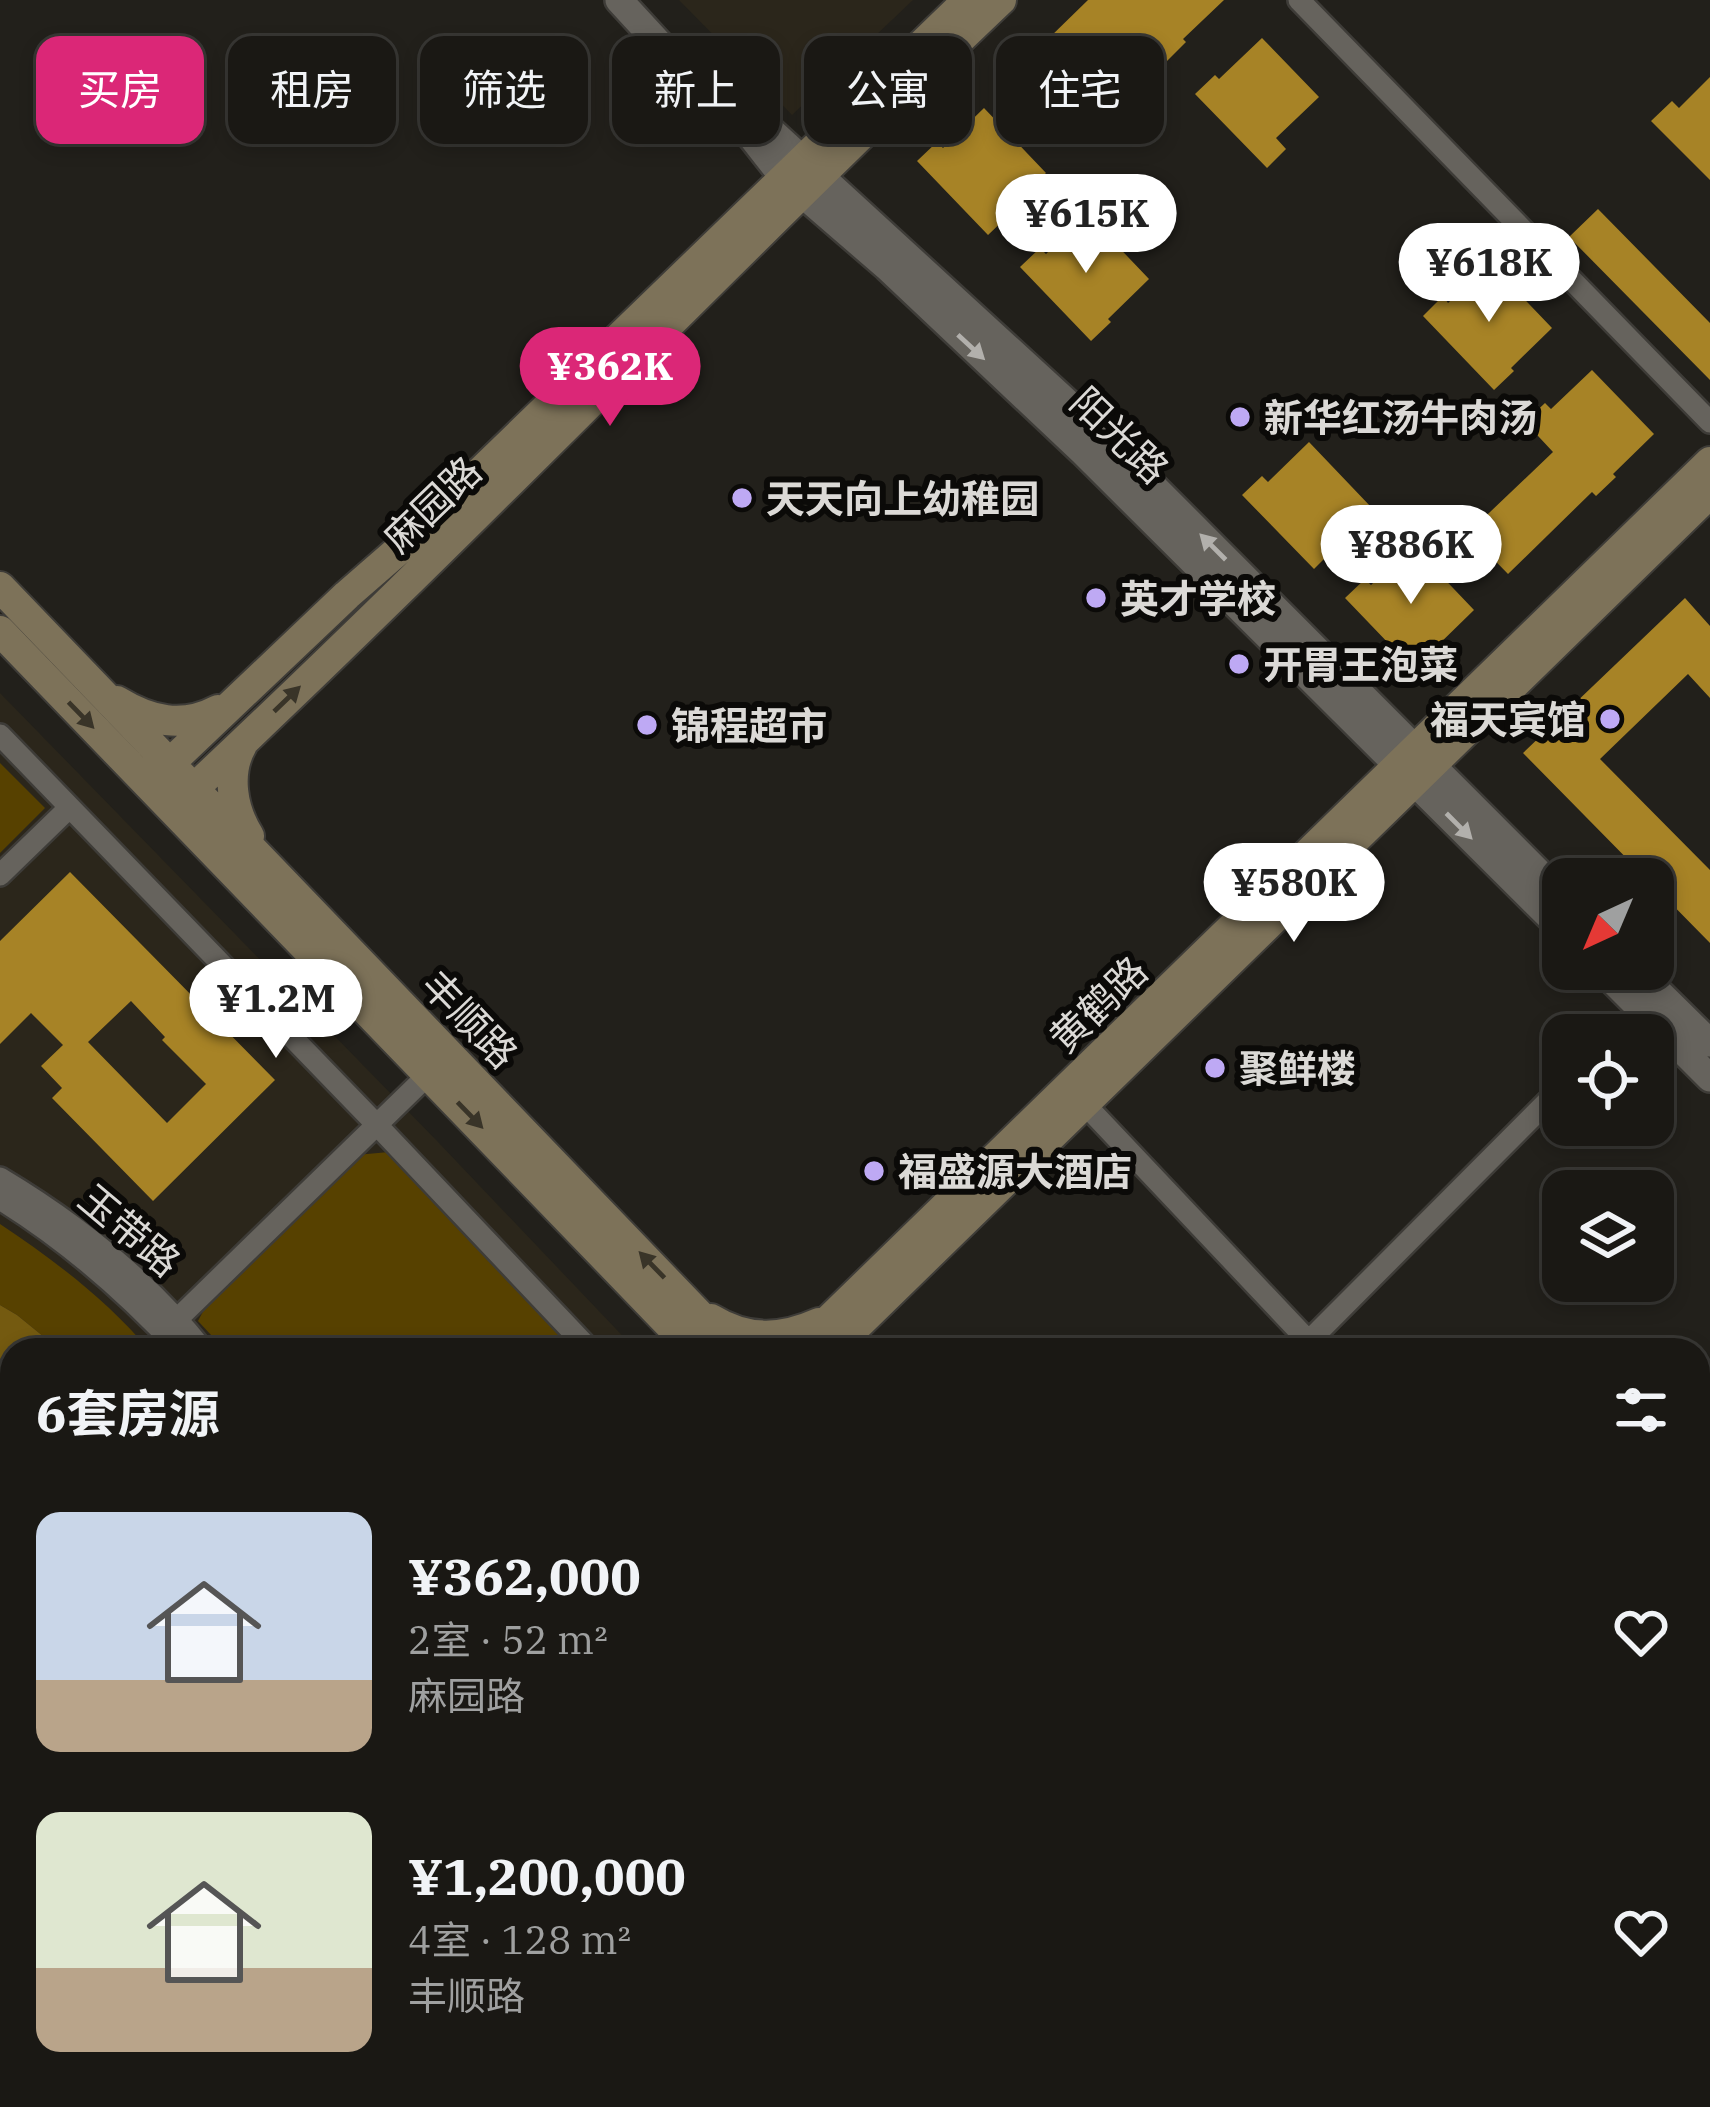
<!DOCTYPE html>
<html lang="zh">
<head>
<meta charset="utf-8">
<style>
  body { margin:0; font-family:"IBM Plex Serif","Noto Sans SC",serif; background:#23211d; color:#f1f3f6; height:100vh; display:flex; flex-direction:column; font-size:45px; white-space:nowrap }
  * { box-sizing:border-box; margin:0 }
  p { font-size:39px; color:#9fa0a0 }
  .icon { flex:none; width:66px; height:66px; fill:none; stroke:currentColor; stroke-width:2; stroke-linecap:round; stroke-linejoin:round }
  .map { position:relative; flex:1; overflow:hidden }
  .drawer { position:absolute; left:0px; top:1338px; width:1710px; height:771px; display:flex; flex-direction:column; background:#1a1814; border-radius:36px 36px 0 0; box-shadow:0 6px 18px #0003,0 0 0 3px #383734 }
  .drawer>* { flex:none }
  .banner { position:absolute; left:36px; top:36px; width:1638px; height:108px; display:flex; gap:24px }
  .needle { width:78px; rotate:224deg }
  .buttons { position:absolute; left:1542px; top:858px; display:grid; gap:24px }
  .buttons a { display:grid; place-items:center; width:132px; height:132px; border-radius:24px; background:#1a1814; box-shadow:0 6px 18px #0003,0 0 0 3px #383734; font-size:60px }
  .price { position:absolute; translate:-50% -102px; padding:0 27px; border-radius:42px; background:#fff; color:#222; font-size:39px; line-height:78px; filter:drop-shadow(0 3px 6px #0008) }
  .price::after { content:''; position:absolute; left:50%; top:72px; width:36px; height:27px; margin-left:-18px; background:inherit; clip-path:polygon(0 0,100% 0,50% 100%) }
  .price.current { background:#db2777; color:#fff }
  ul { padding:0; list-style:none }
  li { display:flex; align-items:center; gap:36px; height:300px; padding:0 36px }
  li span { display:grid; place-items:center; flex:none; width:336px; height:240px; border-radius:24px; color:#555 }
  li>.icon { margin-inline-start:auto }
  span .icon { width:144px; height:144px; fill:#fffc; stroke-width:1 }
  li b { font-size:51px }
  h2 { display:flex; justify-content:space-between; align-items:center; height:144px; padding:0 36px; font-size:51px }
  .tag { padding:0 42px; border-radius:24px; background:#1a1814; box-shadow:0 6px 18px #0003,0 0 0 3px #383734; font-size:42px; line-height:108px }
  .tag.current { background:#db2777; color:#fff }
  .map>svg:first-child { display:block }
  .built { fill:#2b261b }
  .green { fill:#574100 }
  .water { fill:#745a10 }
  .building { fill:#a78326; fill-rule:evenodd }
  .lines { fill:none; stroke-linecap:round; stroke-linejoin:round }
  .service-casing { stroke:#3e3c38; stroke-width:15 }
  .minor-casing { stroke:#3e3c38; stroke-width:26 }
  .tertiary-casing { stroke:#3e3c38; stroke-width:32 }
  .secondary-casing { stroke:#3e3c38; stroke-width:34 }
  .path { stroke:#75736f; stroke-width:3; stroke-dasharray:3 9; stroke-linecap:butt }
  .service { stroke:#66635d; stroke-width:10 }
  .minor { stroke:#66635d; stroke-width:21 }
  .tertiary { stroke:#66635d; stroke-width:27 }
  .secondary { stroke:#7d7259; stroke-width:30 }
  .oneway { fill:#b2b0ac }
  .oneway2 { fill:#393428 }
  .poi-dot { fill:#bea9f4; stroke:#0b0a08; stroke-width:4.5 }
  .labels { text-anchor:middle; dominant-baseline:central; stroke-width:12; stroke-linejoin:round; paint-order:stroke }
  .poi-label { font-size:39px; font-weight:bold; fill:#dbd9d6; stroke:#0b0a08; text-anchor:start }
  .street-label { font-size:39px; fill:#dbd9d6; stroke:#0b0a08 }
</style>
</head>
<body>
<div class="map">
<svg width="1710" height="2107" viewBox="0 0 1710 2107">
  <rect width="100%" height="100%" fill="#22201b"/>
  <path class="built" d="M679,0H913L792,115Z
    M0,693L438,1142L636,1350H12V2097H1118V2107H0Z"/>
  <path class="green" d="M0,763L45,808L0,853Z
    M389,1152L575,1350H225L198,1321L210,1298L356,1155Z
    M0,1224C54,1260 107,1300 149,1350H60L17,1315L0,1305Z
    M0,1473L12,1474V1656L0,1652Z"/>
  <path class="water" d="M0,1305L17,1315L60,1350H12V1474L0,1473Z"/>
  <path class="building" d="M1088,0H1224L1183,39L1186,42L1166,62L1140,35L1053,121L1009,77Z
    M1262,38L1319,97L1276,138L1286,149L1267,168L1195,94L1215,75L1219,79Z
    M1710,77V180L1651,121L1672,101L1679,108Z
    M984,108L1046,173L1005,213L1008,216L988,235L917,161L937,142L943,148Z
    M1598,209L1710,323V380L1569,237Z
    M1087,214L1149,279L1108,319L1111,322L1091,341L1020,267L1040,248L1046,254Z
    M1490,263L1552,328L1511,368L1514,371L1494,390L1423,316L1443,296L1448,303Z
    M1592,370L1654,434L1613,474L1616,477L1596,496L1592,492L1508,574L1468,533L1553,452L1525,422L1545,403L1551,409Z
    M1309,442L1371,507L1330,547L1333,550L1314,569L1242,495L1262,476L1268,482Z
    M1412,545L1474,610L1433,650L1436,653L1416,672L1345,598L1365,579L1371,585Z
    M1685,598L1710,626V698L1688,674L1600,759L1710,870V943L1653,885V879H1647L1523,753Z
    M70,872L275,1080L153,1201L52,1098L62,1088L41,1066L63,1045L31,1013L0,1044V941ZM131,1001L165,1037L162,1040L206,1084L167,1123L88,1042Z"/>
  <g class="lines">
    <g class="service-casing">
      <path id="service" d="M0,1659L12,1663
        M0,2095L12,2107
        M369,2107L371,2097"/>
    </g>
    <g class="minor-casing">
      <path id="minor" d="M1299,0L1710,422
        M0,735L377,1125L590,1350
        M0,875L69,808
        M1613,1035L1617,1032
        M1077,1096L1315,1348
        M0,1178C77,1224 147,1280 203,1350
        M0,1199C68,1241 126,1292 180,1350
        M164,1332L430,1073
        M1300,1350L1563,1086
        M528,2097L533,2107
        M549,2097L554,2107
        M680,2107L697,2097
        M1080,2107L1081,2097"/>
    </g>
    <g class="tertiary-casing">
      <path id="tertiary" d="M619,0L664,49L747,131L784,178L887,267L1083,452L1563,930
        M746,108L1097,430L1563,897
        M1601,969L1710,1078
        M1635,969L1710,1043"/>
    </g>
    <g class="secondary-casing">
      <path id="secondary" d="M0,587L733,1350
        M0,631L694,1350
        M117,701C150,721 182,729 218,710
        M242,745C226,773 232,809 249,836
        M148,784L347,595L409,541L968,0
        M172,809C454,546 721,266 1001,0
        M711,1319C747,1341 781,1340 819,1323
        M798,1350L1710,462
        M832,1350L1710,493
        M1404,2097L1413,2107
        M1452,2097L1462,2107"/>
    </g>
    <path class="path" d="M0,1501H12"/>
    <use href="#service" class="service"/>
    <use href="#minor" class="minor"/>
    <use href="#tertiary" class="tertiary"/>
    <use href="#secondary" class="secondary"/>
  </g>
  <defs><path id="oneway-solid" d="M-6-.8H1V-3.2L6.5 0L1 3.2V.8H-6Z" transform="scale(3)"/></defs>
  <g class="oneway">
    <use href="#oneway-solid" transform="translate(971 347) rotate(43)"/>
    <use href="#oneway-solid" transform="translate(1213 547) rotate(-135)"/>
    <use href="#oneway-solid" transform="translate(1459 826) rotate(45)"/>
  </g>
  <g class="oneway2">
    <use href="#oneway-solid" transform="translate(287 699) rotate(-44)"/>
    <use href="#oneway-solid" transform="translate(81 715) rotate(46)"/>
    <use href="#oneway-solid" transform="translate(470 1115) rotate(46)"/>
    <use href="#oneway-solid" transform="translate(652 1265) rotate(-134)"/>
  </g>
  <g class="poi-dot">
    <circle cx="1240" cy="417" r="12"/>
    <circle cx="742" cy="498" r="12"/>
    <circle cx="1096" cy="598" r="12"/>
    <circle cx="1239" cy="664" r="12"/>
    <circle cx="1610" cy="719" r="12"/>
    <circle cx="647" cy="725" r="12"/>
    <circle cx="1215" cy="1068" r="12"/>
    <circle cx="874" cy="1171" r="12"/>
  </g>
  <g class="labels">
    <g class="poi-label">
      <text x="1264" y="417">新华红汤牛肉汤</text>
      <text x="766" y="498">天天向上幼稚园</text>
      <text x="1120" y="598">英才学校</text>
      <text x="1263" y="664">开胃王泡菜</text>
      <text x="1586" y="719" text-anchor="end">福天宾馆</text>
      <text x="671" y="725">锦程超市</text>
      <text x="1239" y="1068">聚鲜楼</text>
      <text x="898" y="1171">福盛源大酒店</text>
    </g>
    <g class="street-label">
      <text transform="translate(1120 435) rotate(44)">阳光路</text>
      <text transform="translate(432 504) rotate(-44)">麻园路</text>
      <text transform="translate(1098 1004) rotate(-44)">黄鹤路</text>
      <text transform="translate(470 1019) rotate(46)">丰顺路</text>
      <text transform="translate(130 1230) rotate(40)">玉带路</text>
    </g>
  </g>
</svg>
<div class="buttons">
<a><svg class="needle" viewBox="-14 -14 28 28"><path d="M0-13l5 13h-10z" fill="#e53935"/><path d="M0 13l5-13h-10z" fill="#9fa0a0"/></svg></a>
<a><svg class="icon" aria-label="locate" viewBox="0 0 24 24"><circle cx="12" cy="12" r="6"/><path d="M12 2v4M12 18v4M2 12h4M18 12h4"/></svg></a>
<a><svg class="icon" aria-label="layers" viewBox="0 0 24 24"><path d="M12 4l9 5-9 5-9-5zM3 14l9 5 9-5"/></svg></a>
</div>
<b class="price" style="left:1086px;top:276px">¥615K</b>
<b class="price" style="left:1489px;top:325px">¥618K</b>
<b class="price current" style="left:610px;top:429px">¥362K</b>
<b class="price" style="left:1411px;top:607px">¥886K</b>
<b class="price" style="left:1294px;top:945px">¥580K</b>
<b class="price" style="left:276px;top:1061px">¥1.2M</b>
<div class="banner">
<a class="tag current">买房</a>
<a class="tag">租房</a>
<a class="tag">筛选</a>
<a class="tag">新上</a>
<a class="tag">公寓</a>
<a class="tag">住宅</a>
</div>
<section class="drawer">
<h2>6套房源<svg class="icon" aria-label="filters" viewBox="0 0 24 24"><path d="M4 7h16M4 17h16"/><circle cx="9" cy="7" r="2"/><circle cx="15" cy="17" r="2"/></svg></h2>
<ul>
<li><span style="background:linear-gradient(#c9d6e8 70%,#b9a48a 0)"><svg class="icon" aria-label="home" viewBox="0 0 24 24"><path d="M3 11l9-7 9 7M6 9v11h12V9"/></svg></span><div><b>¥362,000</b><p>2室 · 52 m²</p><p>麻园路</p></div><svg class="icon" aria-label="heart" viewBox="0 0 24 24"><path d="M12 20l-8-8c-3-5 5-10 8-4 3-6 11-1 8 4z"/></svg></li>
<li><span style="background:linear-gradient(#dfe7d0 65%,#b9a48a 0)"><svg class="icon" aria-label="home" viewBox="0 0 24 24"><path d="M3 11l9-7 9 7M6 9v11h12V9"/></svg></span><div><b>¥1,200,000</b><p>4室 · 128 m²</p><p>丰顺路</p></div><svg class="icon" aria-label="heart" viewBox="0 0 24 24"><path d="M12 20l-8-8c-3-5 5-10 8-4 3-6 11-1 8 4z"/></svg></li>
</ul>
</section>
</div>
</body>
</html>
